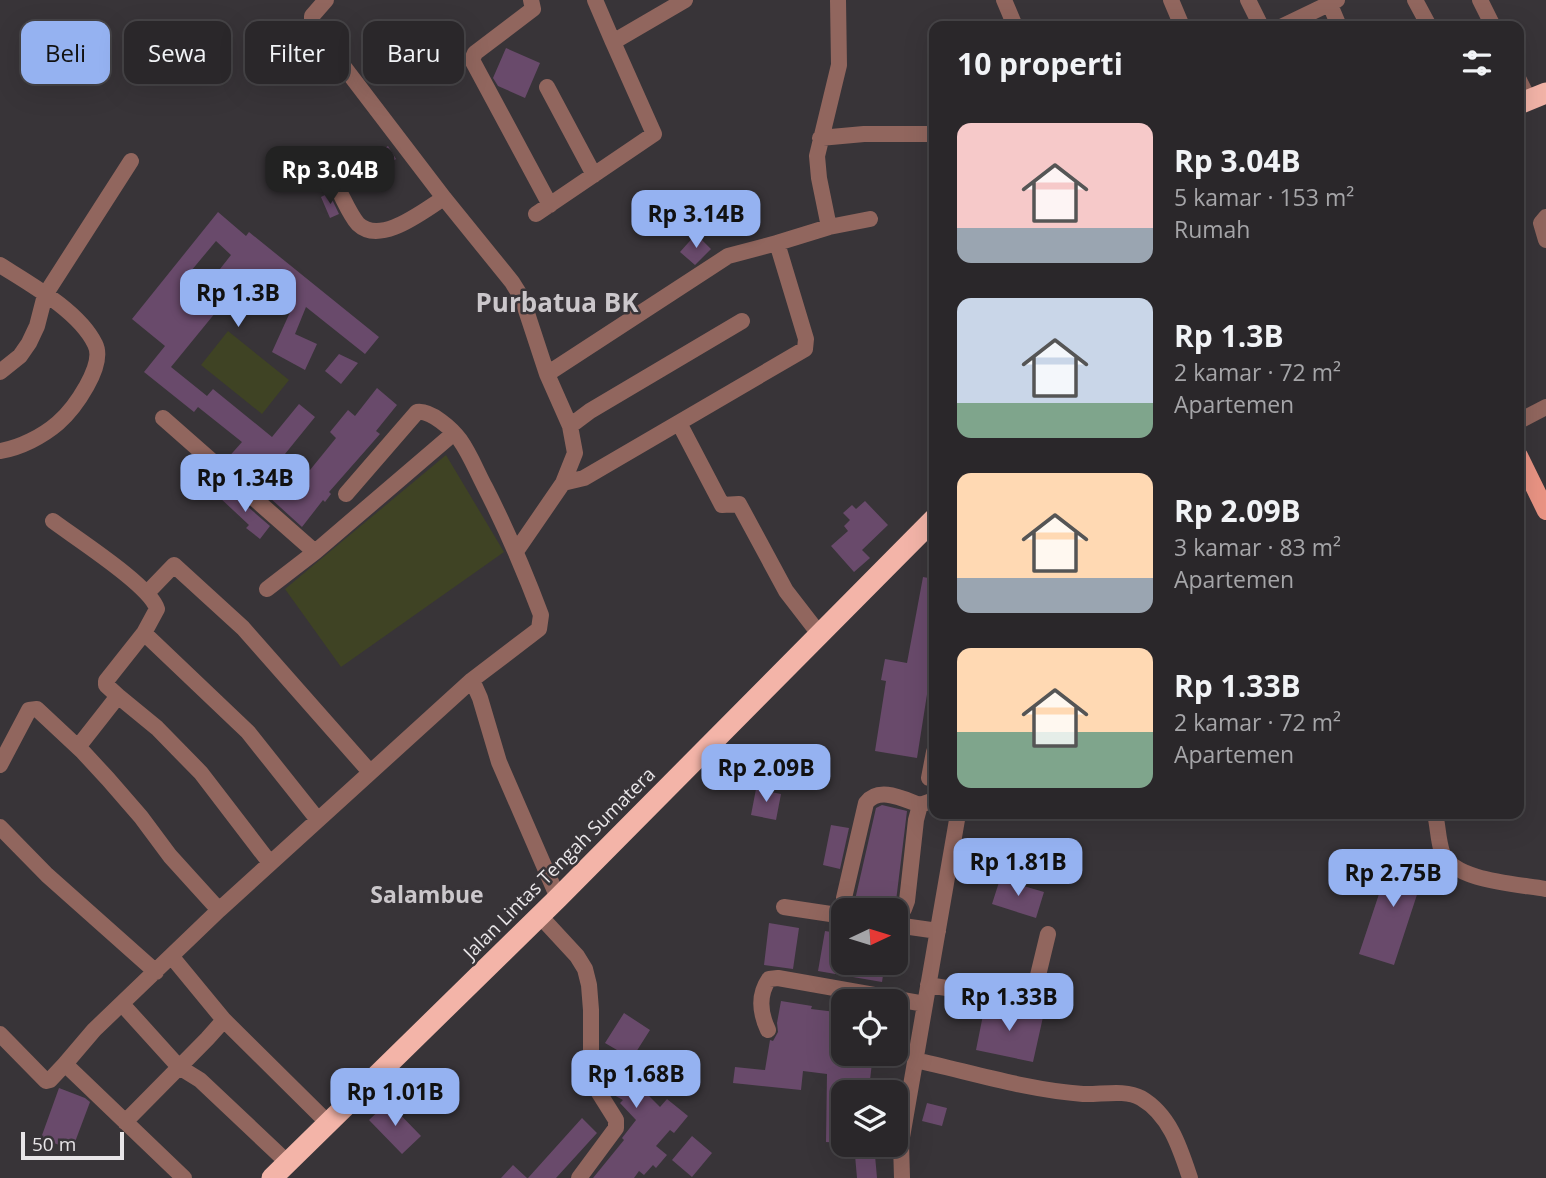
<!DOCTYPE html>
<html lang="id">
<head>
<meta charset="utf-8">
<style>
  body { margin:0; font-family:"Open Sans",sans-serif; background:#363336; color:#f1f3f6; height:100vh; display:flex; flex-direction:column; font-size:26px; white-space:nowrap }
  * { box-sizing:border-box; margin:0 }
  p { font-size:23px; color:#a5a5a8 }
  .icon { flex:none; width:38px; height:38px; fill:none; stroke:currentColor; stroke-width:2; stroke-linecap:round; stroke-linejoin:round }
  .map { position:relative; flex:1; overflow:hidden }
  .details { position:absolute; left:929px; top:21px; width:595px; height:798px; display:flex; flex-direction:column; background:#2a272a; border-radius:14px; box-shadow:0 7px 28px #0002,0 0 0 2px #464447 }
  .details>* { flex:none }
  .guide { position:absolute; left:21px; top:21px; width:665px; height:63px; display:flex; gap:14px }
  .needle { width:46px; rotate:86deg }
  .buttons { position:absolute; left:831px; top:898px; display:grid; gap:14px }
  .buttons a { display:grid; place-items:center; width:77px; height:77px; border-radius:14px; background:#2a272a; box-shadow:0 7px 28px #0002,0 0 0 2px #464447; font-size:35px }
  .scale { position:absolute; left:21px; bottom:18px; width:103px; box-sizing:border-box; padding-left:7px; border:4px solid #e8e5e8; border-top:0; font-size:19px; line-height:24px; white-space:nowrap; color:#e8e5e8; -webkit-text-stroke:5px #383438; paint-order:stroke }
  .price { position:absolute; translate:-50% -60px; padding:0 16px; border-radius:14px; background:#95b2f1; color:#111; font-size:23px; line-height:46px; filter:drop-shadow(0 2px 4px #0008) }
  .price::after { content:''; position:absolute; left:50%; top:42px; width:21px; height:16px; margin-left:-10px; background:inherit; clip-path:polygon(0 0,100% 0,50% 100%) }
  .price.selected { background:#222; color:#fff }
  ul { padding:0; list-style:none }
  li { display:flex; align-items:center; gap:21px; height:175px; padding:0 28px }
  li span { display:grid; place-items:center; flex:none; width:196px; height:140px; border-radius:14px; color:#555 }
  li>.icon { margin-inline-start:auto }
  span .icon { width:84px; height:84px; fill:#fffc; stroke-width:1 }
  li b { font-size:30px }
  h2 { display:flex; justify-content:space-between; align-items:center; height:84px; padding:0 28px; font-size:30px }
  .chip { padding:0 24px; border-radius:14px; background:#2a272a; box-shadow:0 7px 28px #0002,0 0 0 2px #464447; font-size:24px; line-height:63px }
  .chip.selected { background:#95b2f1; color:#111 }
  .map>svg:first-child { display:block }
  .green { fill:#3f4324 }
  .building { fill:#694a6b; fill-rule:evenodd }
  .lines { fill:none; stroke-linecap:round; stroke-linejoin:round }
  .minor { stroke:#91665e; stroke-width:16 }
  .major { stroke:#ea9484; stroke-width:18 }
  .highway { stroke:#f3b4a8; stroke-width:21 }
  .labels { text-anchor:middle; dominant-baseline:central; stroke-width:5; stroke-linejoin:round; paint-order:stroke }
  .street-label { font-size:19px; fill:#e8e5e8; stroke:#383438 }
  .quarter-label { font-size:23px; font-weight:bold; fill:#cbc7cb; stroke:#383438 }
  .district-label { font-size:26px; font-weight:bold; fill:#cbc7cb; stroke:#383438 }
</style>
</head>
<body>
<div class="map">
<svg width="1546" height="1178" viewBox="0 0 1546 1178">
  <rect width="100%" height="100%" fill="#383438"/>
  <path class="green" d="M228,331L289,380L262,414L201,365Z
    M446,455L504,552L341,667L285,589Z"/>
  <path class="building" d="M506,48L540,63L525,98L498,86L493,78Z
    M388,146L396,159L374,174L366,160Z
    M329,193L339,214L330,218L321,197Z
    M218,212L246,236L249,232L379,337L365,354L306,307L295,334L317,344L305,370L272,352L296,299L282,288L265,308L238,285L171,367L207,396L213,389L272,437L299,404L315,417L272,470L267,467L252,482L226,460L242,442L198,407L194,412L144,372L165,346L132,319ZM216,241L231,255L198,297L181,283Z
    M696,234L711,249L695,265L680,252Z
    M339,354L358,363L341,384L325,371Z
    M377,388L397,405L376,431L380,434L329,492L331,494L325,502L323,500L302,527L269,497L277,486L282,491L303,465L310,470L336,438L330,432L348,410L355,416Z
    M225,487L270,526L260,539L246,528L249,525L218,496Z
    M865,501L888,525L862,550L870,558L854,572L831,546L848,531L844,526L850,520L843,513L852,505L856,509Z
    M923,577L934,579V645L931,665L934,666V690L928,688L917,758L875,751L886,681L881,680L885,659L907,663Z
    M756,789L781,794L776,820L751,815Z
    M882,805L907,811L896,901L888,908L859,903L855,900L876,808Z
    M831,825L849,828L840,869L823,865Z
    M1393,852L1427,864L1394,965L1359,954Z
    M1000,879L1044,892L1036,918L992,904Z
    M769,923L799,928L793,969L764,965Z
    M825,931L844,934V962H885L882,982L818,971Z
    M781,1001L812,1006L811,1009L844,1013V1054H873L870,1080L853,1078L852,1092H844V1143L826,1142L827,1074L803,1071L801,1090L733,1083L735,1067L765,1070L770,1040L773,1041L778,1032L777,1023Z
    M985,1005L1043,1017L1033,1062L976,1050Z
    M624,1013L650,1030L631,1060L627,1057L614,1080L633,1091L638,1085L660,1107L667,1099L688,1116L674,1133L670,1130L656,1146L667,1155L656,1168L653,1165L644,1175L639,1171L634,1178H593L624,1140L622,1138L636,1120L620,1103L623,1100L612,1094L601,1077L617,1050L605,1043Z
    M59,1088L85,1098L90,1102L72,1150L41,1138Z
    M388,1102L421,1136L402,1154L369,1120Z
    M927,1103L947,1108L942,1126L922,1121Z
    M582,1118L597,1133L556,1178H528Z
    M692,1136L712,1153L692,1177L672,1160Z
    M854,1144H874L877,1178H857Z
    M513,1165L527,1178H501Z"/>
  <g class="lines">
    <path class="minor" d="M326,0L312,16V25L444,198L512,282L522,298L547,374
      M531,0L533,9L475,53L472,60L550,205
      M595,0L613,42
      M1004,0L1015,26
      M1171,0L1182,26
      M1248,0L1261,26
      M1328,0L1339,26
      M1415,0L1429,26
      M1480,0L1493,26
      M1283,26L1337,0
      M1519,80L1529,100
      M547,87L594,175
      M820,138L864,134H934
      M338,189C344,200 350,215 358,224C381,246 424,210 444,198
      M536,214L654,134L613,42L685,0
      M1546,217L1541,223L1546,240
      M829,227L819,178L817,156L839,65L838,0
      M0,265C30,284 79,311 95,344C106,365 74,409 58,423C43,436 20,448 0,451
      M0,372L20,356L29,343L37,326L45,295L131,161
      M163,418L315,552
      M1519,421L1546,407
      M679,423L722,505L739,504L786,591L820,635
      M570,426L547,374L728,256L777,243
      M563,483L575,453L570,426L590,411L742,321
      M53,521C74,537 151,586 157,609L144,633L106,681V685L118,696L78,747
      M517,550L563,483L584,478L805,349L806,339L777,243L829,227L870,219
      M267,589L315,552L454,433
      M147,593L174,565L243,628L370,772
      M144,633L248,732L318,820
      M472,680L480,698L499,762L558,898
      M118,696L157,728L201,773L270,863
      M0,765L29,710L37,709L83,752L108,779L141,817L170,856L219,910
      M929,778L934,752
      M1435,814C1438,826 1438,840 1442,852C1452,881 1518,884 1546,889
      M0,827L47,875L156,972
      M784,907L844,916
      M852,910L845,906L844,898L866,803C879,786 903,799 920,805
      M896,914L904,909L907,901L916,820L920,805L934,800
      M540,916L577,956L585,969L589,985L591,1010V1080L616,1120V1128L579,1178
      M896,925L938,931
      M928,985L1027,1001L1032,997L1034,992L1048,934
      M122,1004L179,1067L200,1080L288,1163
      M224,1020L328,1123
      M768,1030C760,1013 758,995 769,979L778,978L925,1004
      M0,1034L46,1081L50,1080L65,1064
      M915,1060C970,1072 1027,1090 1083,1094C1100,1095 1125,1089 1141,1098C1170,1115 1180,1148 1190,1178
      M125,1122L207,1039L224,1020L172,957
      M184,1178L65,1064L94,1030L219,910L472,680L539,629L541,615C524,570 507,530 485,487C477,472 470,454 460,440C452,429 431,410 417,412L346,494
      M902,1178L901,1143L958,814"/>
    <path class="major" d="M1519,456L1546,511"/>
    <path class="highway" d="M1519,104L1546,93
      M272,1178L558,898L934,519"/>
  </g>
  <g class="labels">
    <g class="street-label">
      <text transform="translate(559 863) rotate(-45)">Jalan Lintas Tengah Sumatera</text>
    </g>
    <g class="quarter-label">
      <text x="427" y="894">Salambue</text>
    </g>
    <g class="district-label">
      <text x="557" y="302">Purbatua BK</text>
    </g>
  </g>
</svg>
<div class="buttons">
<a><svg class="needle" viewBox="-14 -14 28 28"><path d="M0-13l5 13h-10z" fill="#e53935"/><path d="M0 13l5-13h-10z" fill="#a5a5a8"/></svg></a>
<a><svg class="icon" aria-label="locate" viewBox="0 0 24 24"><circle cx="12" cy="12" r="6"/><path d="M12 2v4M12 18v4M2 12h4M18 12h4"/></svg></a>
<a><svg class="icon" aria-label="layers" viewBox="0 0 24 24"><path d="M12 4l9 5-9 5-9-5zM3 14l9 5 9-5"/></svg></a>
</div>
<div class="scale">50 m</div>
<b class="price selected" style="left:330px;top:206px">Rp 3.04B</b>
<b class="price" style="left:696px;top:250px">Rp 3.14B</b>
<b class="price" style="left:238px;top:329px">Rp 1.3B</b>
<b class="price" style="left:245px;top:514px">Rp 1.34B</b>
<b class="price" style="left:766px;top:804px">Rp 2.09B</b>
<b class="price" style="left:1018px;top:898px">Rp 1.81B</b>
<b class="price" style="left:1393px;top:909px">Rp 2.75B</b>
<b class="price" style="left:1009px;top:1033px">Rp 1.33B</b>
<b class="price" style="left:636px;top:1110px">Rp 1.68B</b>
<b class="price" style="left:395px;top:1128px">Rp 1.01B</b>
<div class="guide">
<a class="chip selected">Beli</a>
<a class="chip">Sewa</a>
<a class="chip">Filter</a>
<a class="chip">Baru</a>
</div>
<section class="details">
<h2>10 properti<svg class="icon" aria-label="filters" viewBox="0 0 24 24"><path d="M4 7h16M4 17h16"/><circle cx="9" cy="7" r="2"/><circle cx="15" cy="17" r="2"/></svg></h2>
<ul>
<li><span style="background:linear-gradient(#f6c9c9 75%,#9aa5b1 0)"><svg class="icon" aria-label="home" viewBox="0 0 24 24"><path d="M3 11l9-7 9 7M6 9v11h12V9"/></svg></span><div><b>Rp 3.04B</b><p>5 kamar · 153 m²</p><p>Rumah</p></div></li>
<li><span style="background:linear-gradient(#c9d6e8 75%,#7fa58c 0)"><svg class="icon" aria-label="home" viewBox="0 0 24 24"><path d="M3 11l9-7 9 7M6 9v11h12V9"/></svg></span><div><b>Rp 1.3B</b><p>2 kamar · 72 m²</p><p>Apartemen</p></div></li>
<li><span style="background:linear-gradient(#ffd9b3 75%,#9aa5b1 0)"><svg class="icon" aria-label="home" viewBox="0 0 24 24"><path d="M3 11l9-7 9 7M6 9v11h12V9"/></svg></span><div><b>Rp 2.09B</b><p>3 kamar · 83 m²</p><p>Apartemen</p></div></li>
<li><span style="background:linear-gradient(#ffd9b3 60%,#7fa58c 0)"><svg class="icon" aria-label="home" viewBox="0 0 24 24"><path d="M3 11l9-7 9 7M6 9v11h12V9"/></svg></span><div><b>Rp 1.33B</b><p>2 kamar · 72 m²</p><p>Apartemen</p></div></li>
</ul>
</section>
</div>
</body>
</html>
